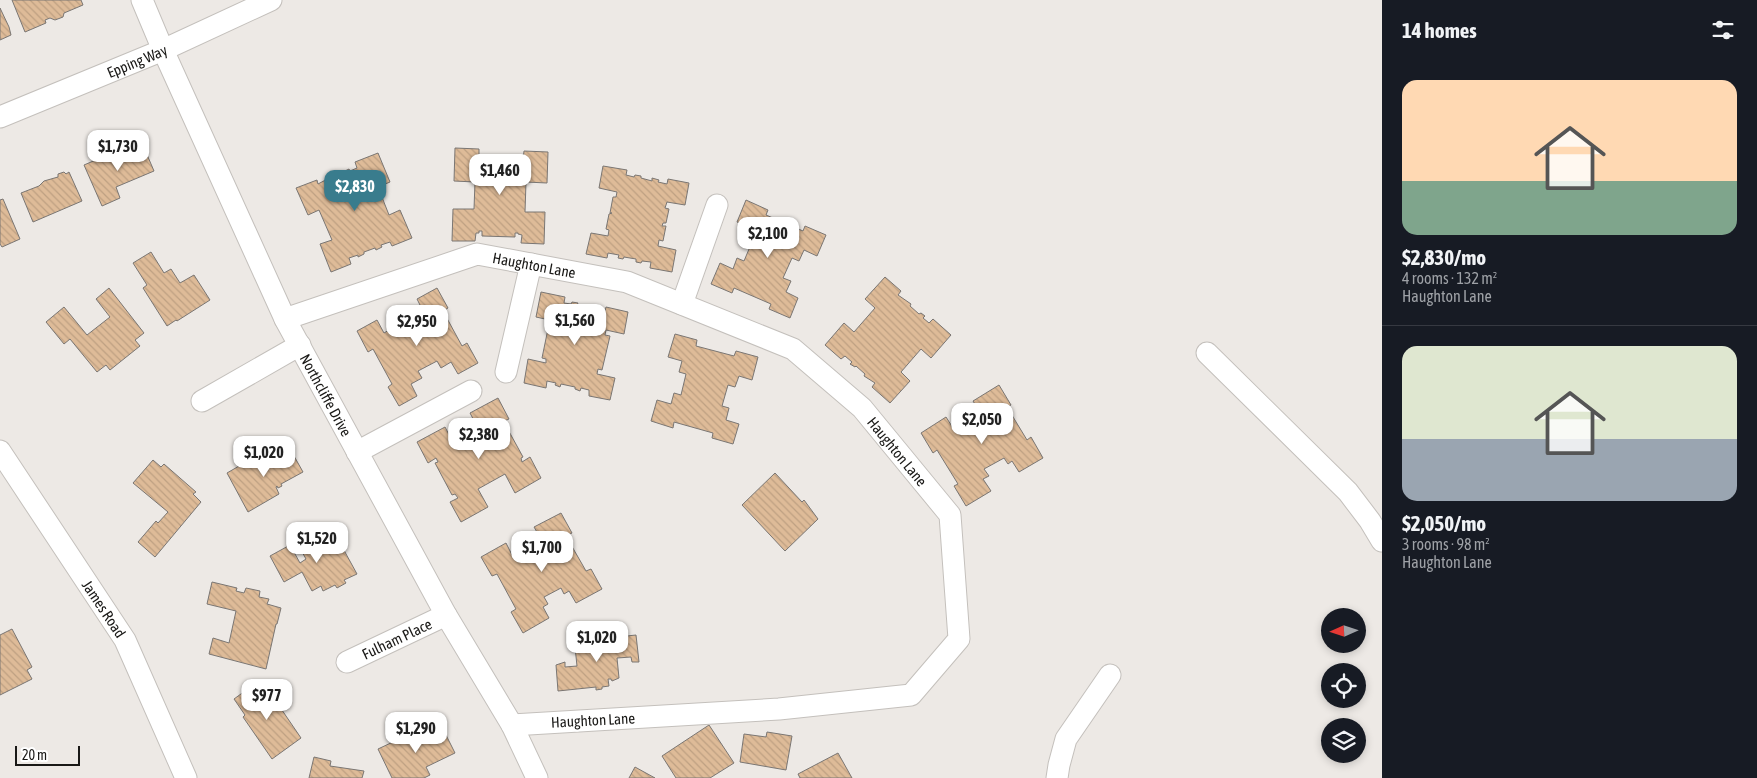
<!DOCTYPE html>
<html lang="en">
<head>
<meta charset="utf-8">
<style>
  body { margin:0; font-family:"Asap Condensed",sans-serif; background:#20242c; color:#f1f3f6; height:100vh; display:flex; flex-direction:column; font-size:19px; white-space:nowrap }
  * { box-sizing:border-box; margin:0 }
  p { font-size:16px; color:#9ea1a6 }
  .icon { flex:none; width:28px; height:28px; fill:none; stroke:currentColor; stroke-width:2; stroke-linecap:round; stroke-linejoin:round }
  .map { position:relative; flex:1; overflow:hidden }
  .details { display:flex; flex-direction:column; background:#171b24; width:375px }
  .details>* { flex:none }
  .needle { width:32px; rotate:267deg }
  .tools { position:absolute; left:1321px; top:608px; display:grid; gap:10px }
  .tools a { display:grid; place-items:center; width:45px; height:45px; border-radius:50%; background:#171b24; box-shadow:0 2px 8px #0003; font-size:25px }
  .scale { position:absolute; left:15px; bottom:12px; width:65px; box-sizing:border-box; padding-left:5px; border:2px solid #191816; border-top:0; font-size:14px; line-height:18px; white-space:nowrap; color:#191816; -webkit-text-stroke:4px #fff; paint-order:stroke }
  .price { position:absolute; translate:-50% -42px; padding:0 11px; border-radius:10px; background:#fff; color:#222; font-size:16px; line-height:32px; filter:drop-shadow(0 1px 2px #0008) }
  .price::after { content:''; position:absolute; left:50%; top:30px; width:15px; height:11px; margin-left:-8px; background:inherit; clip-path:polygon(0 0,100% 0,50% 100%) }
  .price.selected { background:#397c8d; color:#fff }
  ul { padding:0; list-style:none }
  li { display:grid; align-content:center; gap:10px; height:265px; padding:0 20px }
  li+li { border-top:1px solid #363941 }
  li span { display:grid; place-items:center; height:155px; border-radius:15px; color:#555 }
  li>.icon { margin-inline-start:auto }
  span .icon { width:90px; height:90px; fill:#fffc; stroke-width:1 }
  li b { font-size:21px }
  h2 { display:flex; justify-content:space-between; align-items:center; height:60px; padding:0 20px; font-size:21px }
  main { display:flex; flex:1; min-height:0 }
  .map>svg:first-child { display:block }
  .building { fill:url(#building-back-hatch); stroke:#7a7673 }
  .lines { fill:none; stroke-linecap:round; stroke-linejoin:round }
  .minor-casing { stroke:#c4c0bc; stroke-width:23 }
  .minor { stroke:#fff; stroke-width:21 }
  .labels { text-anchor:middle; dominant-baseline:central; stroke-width:4; stroke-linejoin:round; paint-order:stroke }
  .street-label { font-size:15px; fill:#191816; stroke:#fff }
</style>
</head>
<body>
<main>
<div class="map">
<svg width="1382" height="778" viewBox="0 0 1382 778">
  <defs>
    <pattern id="building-back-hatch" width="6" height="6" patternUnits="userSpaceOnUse" patternTransform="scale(1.25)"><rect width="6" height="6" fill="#debb98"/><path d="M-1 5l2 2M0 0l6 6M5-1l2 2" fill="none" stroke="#bea082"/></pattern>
  </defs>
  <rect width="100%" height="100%" fill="#ede9e5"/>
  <path class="building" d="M12,0H81L83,5L64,13L63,17L55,20L50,18L45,20L46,23L25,32Z
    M0,8L9,27L11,35L0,40Z
    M142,143L154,171L116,187L120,198L102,206L84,165L105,156L106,159L111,157L113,152L120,149L125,150Z
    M455,148L479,149V157H482V159L483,155L518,156V160H523L524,151L548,152L547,183L526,182L525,212H545L544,244L521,243L522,235L518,234V233H515V237L482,236V231H479V233H476L475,241H452L453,209H474L475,182L454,181Z
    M378,153L390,182L378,187L389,215L400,210L412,238L392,246L390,242L381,245L382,247L376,250L375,248L364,252V254L358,257V255L349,258L351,264L331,272L320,244L332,240L319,210L308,215L296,188L317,180L318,184L333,176V177L345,173V171L349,169L350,171L357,168L355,162Z
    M603,166L627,170L626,175L634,177L635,175L641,176V178L652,181V178L659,180L658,182L667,184L668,179L689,183L685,205L667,202L665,208L669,209L666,223H663L662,226H666L663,241L659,240L658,246L676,250L672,272L650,268L651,262L642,261L641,263L636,262V259L624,257L623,259L618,258L619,255L608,253L607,258L586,254L591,233L608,236L609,230L606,229L609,214L612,213H610L613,197H616L617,192L599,188Z
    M64,172L66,174L69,172L82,201L33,222L21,193L39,186L44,181L58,177V174Z
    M3,199L20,239L2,247L0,244V200Z
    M746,200L768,210L766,215L803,231L805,226L826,235L817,256L804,250L799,261L792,258L783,278L791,281L786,292L798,298L790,318L769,309L771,304L734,288L732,293L711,284L720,263L733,269L737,258L744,261L752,242L745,239L750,228L737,222Z
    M151,252L164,273L171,269L180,283L194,275L210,300L177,321L176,320L167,326L143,288L147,285L133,263Z
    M885,277L901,291L898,295L911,304L910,306L919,314L921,313L925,316L923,318L929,323L933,319L951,335L931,358L921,349L901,372L910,381L890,403L872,387L875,383L864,376L865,374L856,366L855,367L850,364L852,362L845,356L841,359L825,345L844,323L854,332L875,308L865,299Z
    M109,288L144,333L135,340L140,346L110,370L106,365L97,372L70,339L64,344L46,322L64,307L87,335L110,317L96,299Z
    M437,288L448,308L443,311L462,346L467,343L478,363L458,374L451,362L441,368L437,361L418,371L422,378L411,384L417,396L399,406L388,387L392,384L373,349L368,352L357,331L377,320L384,333L394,327L398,333L417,323L414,317L423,311L417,299Z
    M541,292L565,297L564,303L571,304L572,302L578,303L577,305L592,309V306L597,307V310L605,311L606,307L628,312L624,334L606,330L605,335L610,336L602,370L598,369L597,374L615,378L610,400L589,396V390L581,388L580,391L575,389V387L561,384L560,387L555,385L556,383L547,381L546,388L524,383L528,359L546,363V359L542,358L549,324H553L554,321L536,317Z
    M675,334L697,340L696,346L734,356L736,351L758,357L752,380L739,376L735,387L728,385L722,406L729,408L726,420L739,424L733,444L712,438L713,433L674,422L673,428L651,421L657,400L671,404L674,393L681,395L686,374L679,372L682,361L668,357Z
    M999,385L1011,405L1007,407L1027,440L1031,437L1043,458L1019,472L1012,461L1008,464L1004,458L984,469L989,476L983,479L991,491L966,506L954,486L958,484L937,450L933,453L921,433L946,417L953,428L958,425L962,432L980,421L976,415L980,412L973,401Z
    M498,398L509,419L502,422L504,427L506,426L523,457L521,458L522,462L530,457L541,478L515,493L505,474L478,489L488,507L461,522L450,502L458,498L455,494L452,495L435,463L438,462L436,458L428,463L417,442L445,427L455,446L480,432L470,413Z
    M289,447L303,472L281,484L282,486L278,488L277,486L276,487L279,494L248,512L227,473L258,455L262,463Z
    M153,460L161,467L164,464L196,492L193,494L201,502L155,557L138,542L156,521L158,523L168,512L133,483Z
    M775,473L802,502L804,500L818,519L785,551L742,505Z
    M561,513L572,533L566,536L586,571L591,569L602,589L576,603L569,591L564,594L561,588L544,597L548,604L543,607L549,618L523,633L511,612L516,609L497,574L492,576L481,557L506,543L512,555L518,552L522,559L539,549L536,542L541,539L534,527Z
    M334,532L357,574L344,580L346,583L337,588L335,585L323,591L321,586L312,591L302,572L284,582L270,556L290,545L300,563L306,559L301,550Z
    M212,582L237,588L236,591L244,593L246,588L260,591L259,597L269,599L267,604L281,608L277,624H276L266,669L209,654L213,638L229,643L236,611L207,604Z
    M12,629L32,667L27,670L32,679L0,695V635Z
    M598,635L599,639L636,635L639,662H632L631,657L617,658L619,678L612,681L611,679H608L609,686L602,687V689L596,690V687L558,691L556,665L565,662V667L577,666L575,647H578V644H584V647L586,646V640L594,639L593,636Z
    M256,683L266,697L271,694L301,738L272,759L243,717L245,715L234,699Z
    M441,725L455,753L426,767L430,775L424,778H392L378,749L412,733L415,739Z
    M709,725L734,763L710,778H676L662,756Z
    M767,732L792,736L786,770L740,762L744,734L766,737Z
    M838,753L852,778H800L798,774Z
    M314,757L331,761L330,766L364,771L362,778H309Z
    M635,767L655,778H629Z"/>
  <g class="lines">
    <g class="minor-casing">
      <g id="minor">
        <path id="s1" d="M142,0L163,50L285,319L446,615L512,725L537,778"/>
        <path id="s2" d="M0,117L163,50L271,0"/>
        <path d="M682,304L717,205"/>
        <path id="s3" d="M285,319L477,254L627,282L793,349L862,408L950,515L959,639L911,695L779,709L512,725"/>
        <path d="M1207,353L1348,492L1370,521L1382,541"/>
        <path d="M506,372L531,264"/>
        <path d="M202,401L300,345"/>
        <path id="s4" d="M0,451L125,640L186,778"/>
        <path d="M357,452L471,391"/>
        <path id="s5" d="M347,662L446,615"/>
        <path d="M1057,778L1059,765L1066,739L1110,675"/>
      </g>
    </g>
    <use href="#minor" class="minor"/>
  </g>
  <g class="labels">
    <g class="street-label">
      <text stroke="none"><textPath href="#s2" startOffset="148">Epping Way</textPath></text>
      <text stroke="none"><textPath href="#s3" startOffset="261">Haughton Lane</textPath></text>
      <text stroke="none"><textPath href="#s1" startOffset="436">Northcliffe Drive</textPath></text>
      <text stroke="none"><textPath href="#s3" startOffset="681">Haughton Lane</textPath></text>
      <text stroke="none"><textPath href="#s4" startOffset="189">James Road</textPath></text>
      <text stroke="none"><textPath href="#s5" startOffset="55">Fulham Place</textPath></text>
      <text transform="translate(593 720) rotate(-3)">Haughton Lane</text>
    </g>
  </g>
</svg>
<div class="tools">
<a><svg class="needle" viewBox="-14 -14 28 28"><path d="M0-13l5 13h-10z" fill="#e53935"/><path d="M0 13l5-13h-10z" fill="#9ea1a6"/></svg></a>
<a><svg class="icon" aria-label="locate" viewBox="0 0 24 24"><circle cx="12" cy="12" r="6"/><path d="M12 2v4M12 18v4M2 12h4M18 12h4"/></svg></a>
<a><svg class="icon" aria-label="layers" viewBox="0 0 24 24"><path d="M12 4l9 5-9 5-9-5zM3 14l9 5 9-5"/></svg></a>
</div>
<div class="scale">20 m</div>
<b class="price" style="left:118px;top:172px">$1,730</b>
<b class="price" style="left:500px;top:196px">$1,460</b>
<b class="price selected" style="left:355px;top:212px">$2,830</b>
<b class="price" style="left:768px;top:259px">$2,100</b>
<b class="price" style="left:575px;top:346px">$1,560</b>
<b class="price" style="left:417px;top:347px">$2,950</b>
<b class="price" style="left:982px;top:445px">$2,050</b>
<b class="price" style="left:479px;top:460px">$2,380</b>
<b class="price" style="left:264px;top:478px">$1,020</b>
<b class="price" style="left:317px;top:564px">$1,520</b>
<b class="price" style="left:542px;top:573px">$1,700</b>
<b class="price" style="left:597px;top:663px">$1,020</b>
<b class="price" style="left:267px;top:721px">$977</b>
<b class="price" style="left:416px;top:754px">$1,290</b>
</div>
<section class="details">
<h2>14 homes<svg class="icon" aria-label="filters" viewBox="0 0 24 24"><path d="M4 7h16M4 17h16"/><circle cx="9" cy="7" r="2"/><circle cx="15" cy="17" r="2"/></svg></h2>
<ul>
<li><span style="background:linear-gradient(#ffd9b3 65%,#7fa58c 0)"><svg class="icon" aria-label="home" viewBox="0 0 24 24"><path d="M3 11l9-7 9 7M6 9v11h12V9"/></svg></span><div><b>$2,830/mo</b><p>4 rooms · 132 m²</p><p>Haughton Lane</p></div></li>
<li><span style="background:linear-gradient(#dfe7d0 60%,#9aa5b1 0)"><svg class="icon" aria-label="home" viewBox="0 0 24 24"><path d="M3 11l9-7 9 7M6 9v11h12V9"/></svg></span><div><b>$2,050/mo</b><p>3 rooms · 98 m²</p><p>Haughton Lane</p></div></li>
</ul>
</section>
</main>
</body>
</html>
